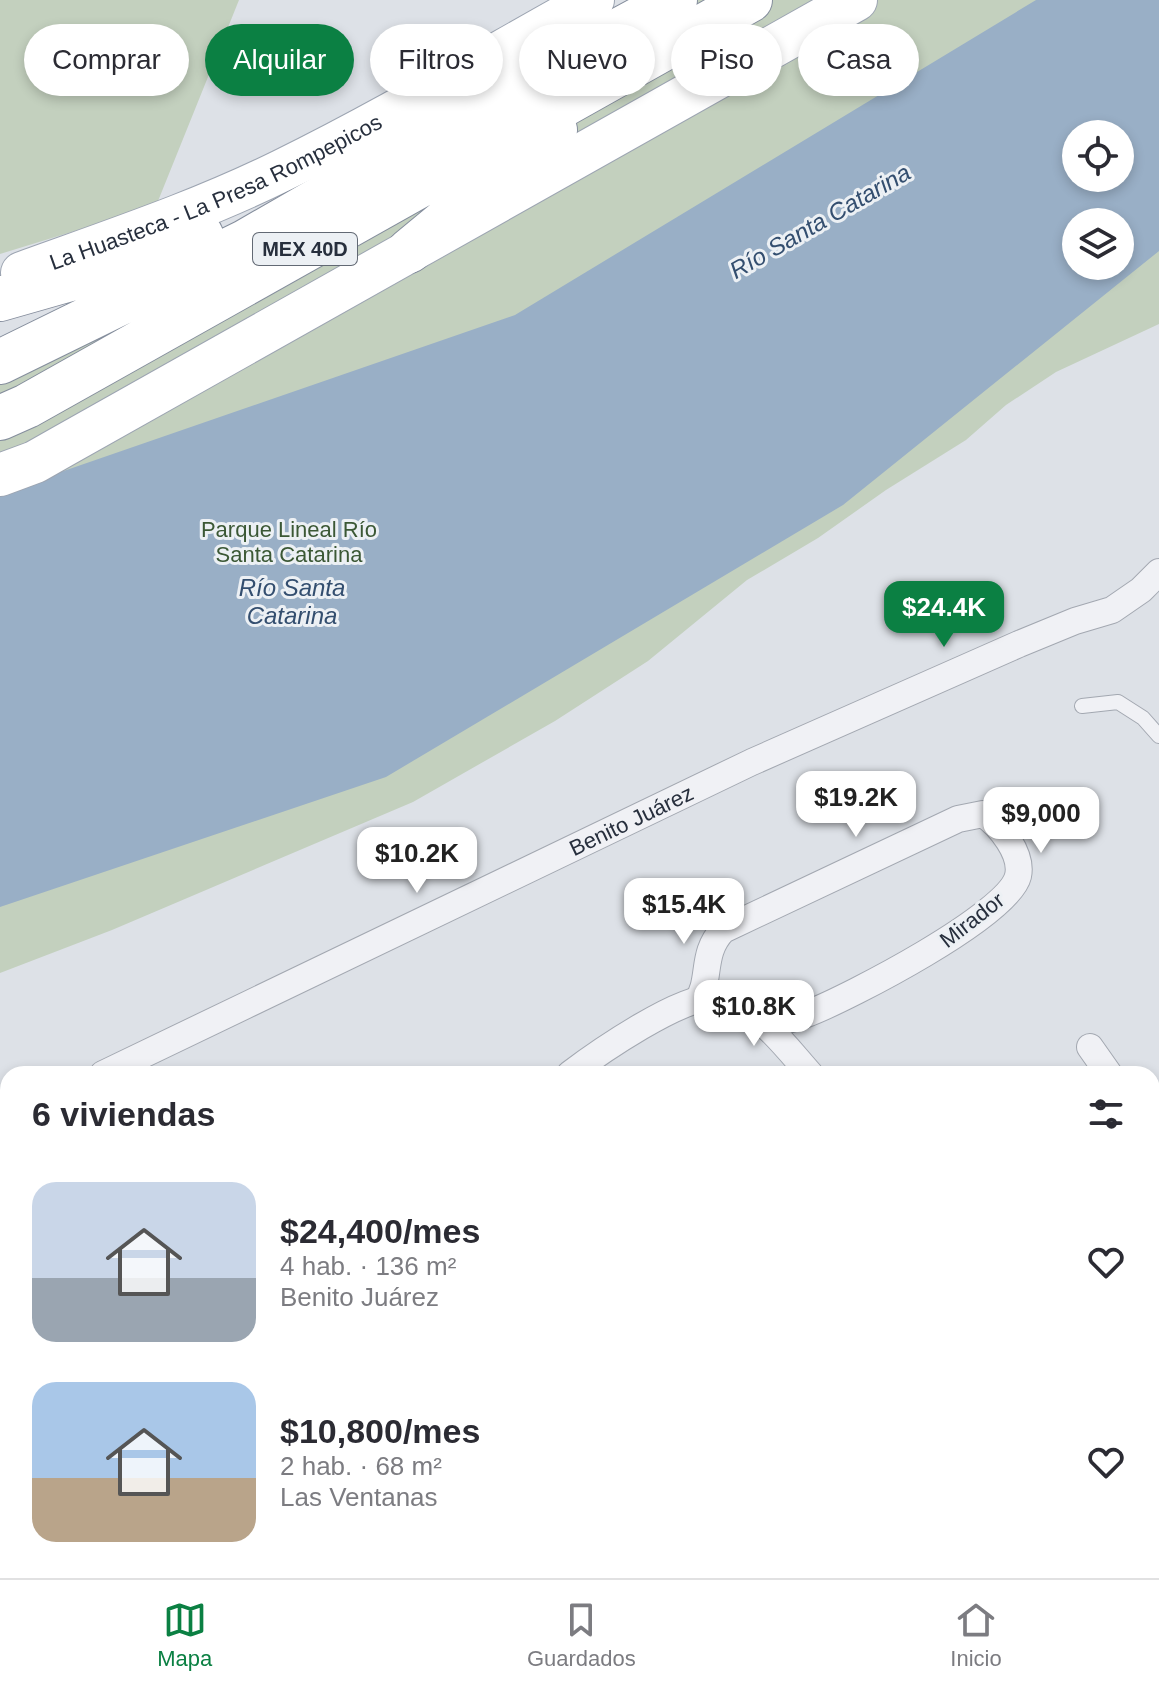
<!DOCTYPE html>
<html lang="es">
<head>
<meta charset="utf-8">
<style>
  body { margin:0; font-family:Arial,sans-serif; background:#f7f7f7; color:#2b2b33; height:100vh; display:flex; flex-direction:column; font-size:30px; white-space:nowrap }
  * { box-sizing:border-box; margin:0 }
  p { font-size:26px; color:#7c7c81 }
  .icon { flex:none; width:44px; height:44px; fill:none; stroke:currentColor; stroke-width:2; stroke-linecap:round; stroke-linejoin:round }
  .map { position:relative; flex:1; overflow:hidden }
  .drawer { position:absolute; left:0px; top:1066px; width:1160px; height:512px; display:flex; flex-direction:column; background:#fff; border-radius:24px 24px 0 0; box-shadow:0 4px 12px #0003 }
  .drawer>* { flex:none }
  .hud { position:absolute; left:24px; top:24px; width:1112px; height:72px; display:flex; gap:16px }
  .buttons { position:absolute; left:1062px; top:120px; display:grid; gap:16px }
  .buttons a { display:grid; place-items:center; width:72px; height:72px; border-radius:50%; background:#fff; box-shadow:0 4px 12px #0003; font-size:40px }
  .price { position:absolute; translate:-50% -68px; padding:0 18px; border-radius:16px; background:#fff; color:#222; font-size:26px; line-height:52px; filter:drop-shadow(0 2px 4px #0008) }
  .price::after { content:''; position:absolute; left:50%; top:48px; width:24px; height:18px; margin-left:-12px; background:inherit; clip-path:polygon(0 0,100% 0,50% 100%) }
  .price.current { background:#0b8043; color:#fff }
  ul { padding:0; list-style:none }
  li { display:flex; align-items:center; gap:24px; height:200px; padding:0 32px }
  li span { display:grid; place-items:center; flex:none; width:224px; height:160px; border-radius:24px; color:#555 }
  li>.icon { margin-inline-start:auto }
  span .icon { width:96px; height:96px; fill:#fffc; stroke-width:1 }
  li b { font-size:34px }
  h2 { display:flex; justify-content:space-between; align-items:center; height:96px; padding:0 32px; font-size:34px }
  .pill { padding:0 28px; border-radius:36px; background:#fff; box-shadow:0 4px 12px #0003; font-size:28px; line-height:72px }
  .pill.current { background:#0b8043; color:#fff }
  .tabs { display:flex; justify-content:space-around; align-items:center; height:112px; border-top:2px solid #e1e1e2; background:#fff; font-size:22px; color:#7c7c81 }
  .tabs a { display:grid; justify-items:center; gap:4px }
  .tabs .current { color:#0b8043 }
  .map>svg:first-child { display:block }
  .green { fill:#c3d0be; fill-rule:evenodd }
  .water { fill:#99afc6; fill-rule:evenodd }
  .lines { fill:none; stroke-linecap:round; stroke-linejoin:round }
  .lane-casing { stroke:#a3a8b1; stroke-width:16 }
  .street-casing { stroke:#a3a8b1; stroke-width:28 }
  .primary-casing { stroke:#9da5b2; stroke-width:44 }
  .highway-casing { stroke:#858e9d; stroke-width:46 }
  .lane { stroke:#f0f1f5; stroke-width:14 }
  .street { stroke:#f0f1f5; stroke-width:26 }
  .primary { stroke:#fff; stroke-width:42 }
  .highway { stroke:#fff; stroke-width:44 }
  .labels { text-anchor:middle; dominant-baseline:central; stroke-width:6; stroke-linejoin:round; paint-order:stroke }
  .shield { fill:#ecf0f4; stroke:#626974; stroke-width:2 }
  .shield-label { font-size:20px; font-weight:bold; fill:#272f3d }
  .street-label { font-size:22px; fill:#272f3d; stroke:#ecf0f4 }
  .park-label { font-size:22px; fill:#3b5835; stroke:#ecf0f4 }
  .water-label { font-size:24px; font-style:italic; fill:#334e6f; stroke:#ecf0f4 }
</style>
</head>
<body>
<div class="map">
<svg width="1159" height="1578" viewBox="0 0 1159 1578">
  <rect width="100%" height="100%" fill="#dde1e7"/>
  <path class="green" d="M0,0H239L156,206L0,254Z
    M696,0H1159V324L1056,372L1006,405L966,440L886,490L818,538L747,580L648,661L555,721L413,802L112,930L0,973V340ZM1076,134H1120V178H1076ZM1076,222H1120V266H1076Z
    M8,1249V1387L0,1391V1254Z"/>
  <path class="water" d="M1036,0H1159V251L843,505L386,777L0,907V493L515,315ZM1076,134H1120V178H1076ZM1076,222H1120V266H1076Z"/>
  <g class="lines">
    <g class="lane-casing">
      <path id="lane" d="M1082,706L1118,702L1143,718L1159,736"/>
    </g>
    <g class="street-casing">
      <g id="street">
        <path d="M697,1001C712,980 700,954 723,930L958,819L983,814C1000,825 1023,854 1018,876C1009,915 848,998 809,1013C796,1019 781,1021 767,1025"/>
        <path d="M1090,1047L1109,1074"/>
        <path id="s1" d="M103,1074L752,762L1019,644L1075,621L1112,610L1141,590L1159,572"/>
        <path d="M570,1074C595,1055 685,992 716,998C757,1006 784,1045 810,1074"/>
        <path d="M0,1124L8,1120"/>
        <path d="M1152,1126L1159,1134"/>
        <path d="M1152,1220L1159,1208"/>
        <path d="M0,1416L8,1412"/>
        <path d="M1152,1511L1159,1515"/>
        <path d="M524,1570L531,1578"/>
        <path d="M754,1570L760,1578"/>
        <path d="M968,1570L980,1578"/>
        <path d="M671,1572L672,1570"/>
        <path d="M162,1578L176,1570"/>
        <path d="M431,1578L438,1570"/>
      </g>
    </g>
    <g class="primary-casing">
      <g id="primary">
        <path id="s2" d="M22,273C110,241 198,212 283,170C389,118 490,57 593,0"/>
        <path d="M0,475L35,462L65,445L856,0"/>
      </g>
    </g>
    <g class="highway-casing">
      <path id="highway" d="M409,251L555,130
        M0,299L126,263L201,235
        M0,362L245,242L514,87L675,0
        M0,418L27,406L750,0"/>
    </g>
    <use href="#lane" class="lane"/>
    <use href="#street" class="street"/>
    <use href="#primary" class="primary"/>
    <use href="#highway" class="highway"/>
  </g>
  <g class="labels">
    <rect class="shield" x="253" y="233" width="104" height="32" rx="6"/>
    <g class="shield-label">
      <text x="305" y="249">MEX 40D</text>
    </g>
    <g class="street-label">
      <text stroke="none"><textPath href="#s2" startOffset="210">La Huasteca - La Presa Rompepicos</textPath></text>
      <text stroke="none"><textPath href="#s1" startOffset="586">Benito Juárez</textPath></text>
      <text transform="translate(972 920) rotate(-38)">Mirador</text>
    </g>
    <g class="park-label">
      <text x="289" y="529">Parque Lineal Río<tspan x="289" dy="25">Santa Catarina</tspan></text>
    </g>
    <g class="water-label">
      <text transform="translate(820 221) rotate(-30)">Río Santa Catarina</text>
      <text x="292" y="587">Río Santa<tspan x="292" dy="28">Catarina</tspan></text>
    </g>
  </g>
</svg>
<div class="buttons">
<a><svg class="icon" aria-label="locate" viewBox="0 0 24 24"><circle cx="12" cy="12" r="6"/><path d="M12 2v4M12 18v4M2 12h4M18 12h4"/></svg></a>
<a><svg class="icon" aria-label="layers" viewBox="0 0 24 24"><path d="M12 4l9 5-9 5-9-5zM3 14l9 5 9-5"/></svg></a>
</div>
<b class="price current" style="left:944px;top:649px">$24.4K</b>
<b class="price" style="left:856px;top:839px">$19.2K</b>
<b class="price" style="left:1041px;top:855px">$9,000</b>
<b class="price" style="left:417px;top:895px">$10.2K</b>
<b class="price" style="left:684px;top:946px">$15.4K</b>
<b class="price" style="left:754px;top:1048px">$10.8K</b>
<div class="hud">
<a class="pill">Comprar</a>
<a class="pill current">Alquilar</a>
<a class="pill">Filtros</a>
<a class="pill">Nuevo</a>
<a class="pill">Piso</a>
<a class="pill">Casa</a>
</div>
<section class="drawer">
<h2>6 viviendas<svg class="icon" aria-label="filters" viewBox="0 0 24 24"><path d="M4 7h16M4 17h16"/><circle cx="9" cy="7" r="2"/><circle cx="15" cy="17" r="2"/></svg></h2>
<ul>
<li><span style="background:linear-gradient(#c9d6e8 60%,#9aa5b1 0)"><svg class="icon" aria-label="home" viewBox="0 0 24 24"><path d="M3 11l9-7 9 7M6 9v11h12V9"/></svg></span><div><b>$24,400/mes</b><p>4 hab. · 136 m²</p><p>Benito Juárez</p></div><svg class="icon" aria-label="heart" viewBox="0 0 24 24"><path d="M12 20l-8-8c-3-5 5-10 8-4 3-6 11-1 8 4z"/></svg></li>
<li><span style="background:linear-gradient(#a9c7e8 60%,#b9a48a 0)"><svg class="icon" aria-label="home" viewBox="0 0 24 24"><path d="M3 11l9-7 9 7M6 9v11h12V9"/></svg></span><div><b>$10,800/mes</b><p>2 hab. · 68 m²</p><p>Las Ventanas</p></div><svg class="icon" aria-label="heart" viewBox="0 0 24 24"><path d="M12 20l-8-8c-3-5 5-10 8-4 3-6 11-1 8 4z"/></svg></li>
</ul>
</section>
</div>
<nav class="tabs">
<a class="current"><svg class="icon" aria-label="map" viewBox="0 0 24 24"><path d="M3 6l6-2 6 2 6-2v14l-6 2-6-2-6 2zM9 4v14M15 6v14"/></svg>Mapa</a>
<a><svg class="icon" aria-label="saved" viewBox="0 0 24 24"><path d="M7 4h10v16l-5-4-5 4z"/></svg>Guardados</a>
<a><svg class="icon" aria-label="home" viewBox="0 0 24 24"><path d="M3 11l9-7 9 7M6 9v11h12V9"/></svg>Inicio</a>
</nav>
</body>
</html>
